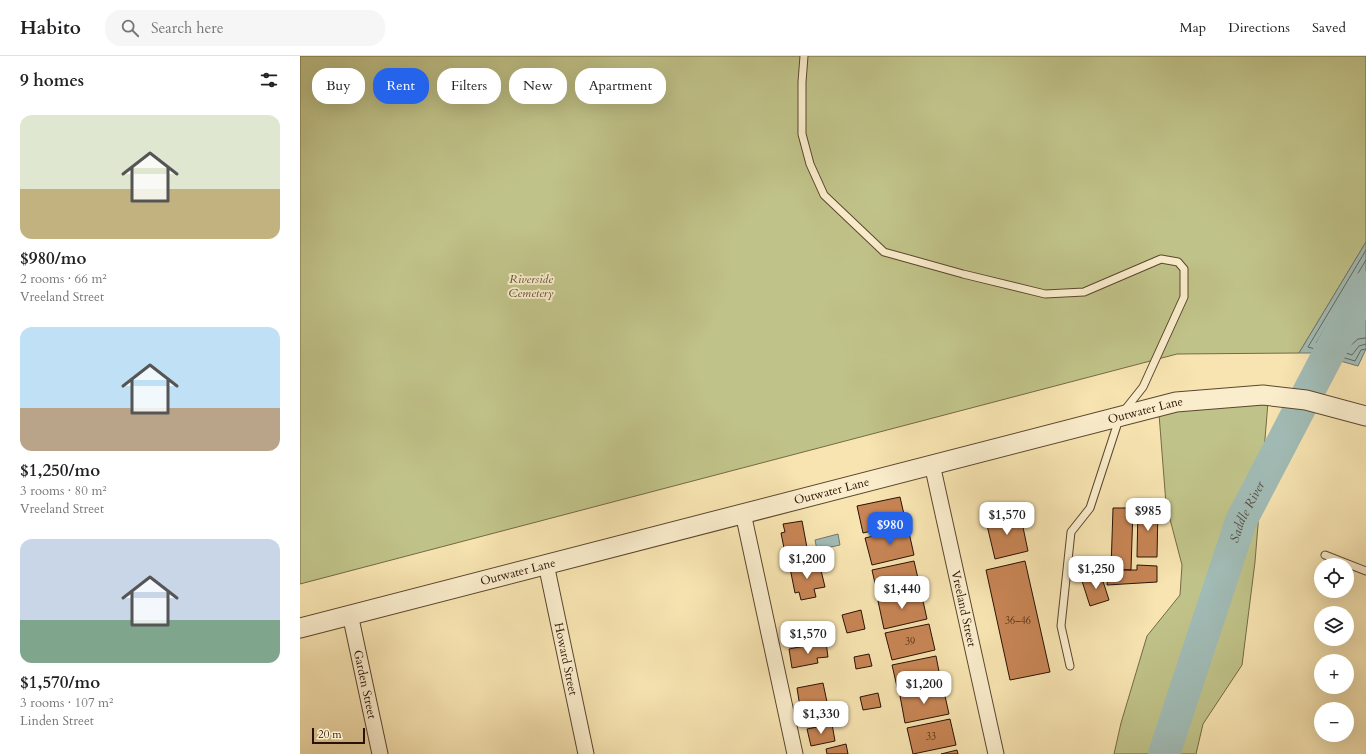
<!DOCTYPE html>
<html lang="en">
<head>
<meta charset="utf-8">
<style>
  body { margin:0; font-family:Cardo,serif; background:#f6f6f6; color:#202124; height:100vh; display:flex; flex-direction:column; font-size:15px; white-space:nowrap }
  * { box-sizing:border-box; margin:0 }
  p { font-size:13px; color:#757577 }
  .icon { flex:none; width:22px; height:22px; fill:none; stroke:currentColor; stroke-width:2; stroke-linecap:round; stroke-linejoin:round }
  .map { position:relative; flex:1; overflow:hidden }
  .details { display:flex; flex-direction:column; background:#fff; width:300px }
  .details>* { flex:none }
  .guide { position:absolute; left:12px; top:12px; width:380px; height:36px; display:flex; gap:8px }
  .buttons { position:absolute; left:1014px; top:502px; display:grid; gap:8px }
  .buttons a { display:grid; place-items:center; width:40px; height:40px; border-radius:50%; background:#fff; box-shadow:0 4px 16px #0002; font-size:20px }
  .scale { position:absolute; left:12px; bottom:10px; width:53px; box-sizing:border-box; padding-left:4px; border:2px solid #291104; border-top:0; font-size:11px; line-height:14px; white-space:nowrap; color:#291104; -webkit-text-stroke:3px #faedcc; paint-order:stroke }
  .price { position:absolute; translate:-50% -34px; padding:0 9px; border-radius:8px; background:#fff; color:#222; font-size:13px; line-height:26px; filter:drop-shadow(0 1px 2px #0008) }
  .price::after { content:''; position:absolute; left:50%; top:24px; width:12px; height:9px; margin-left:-6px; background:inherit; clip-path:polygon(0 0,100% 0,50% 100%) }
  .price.selected { background:#2563eb; color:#fff }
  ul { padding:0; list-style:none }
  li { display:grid; align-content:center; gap:8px; height:212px; padding:0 20px }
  li span { display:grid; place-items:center; height:124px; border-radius:12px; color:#555 }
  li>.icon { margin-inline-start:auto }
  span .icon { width:72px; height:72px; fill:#fffc; stroke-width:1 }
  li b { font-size:17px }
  h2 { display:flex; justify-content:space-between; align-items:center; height:48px; padding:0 20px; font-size:17px }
  .chip { padding:0 14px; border-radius:16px; background:#fff; box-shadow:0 4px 16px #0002; font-size:14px; line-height:36px }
  .chip.selected { background:#2563eb; color:#fff }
  header { display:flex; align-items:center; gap:24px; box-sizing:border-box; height:56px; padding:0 20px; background:#fff; border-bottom:1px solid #e0e0e0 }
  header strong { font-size:19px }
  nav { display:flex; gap:22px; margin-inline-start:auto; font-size:14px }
  .search { width:280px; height:36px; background:#f6f6f6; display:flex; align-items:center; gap:10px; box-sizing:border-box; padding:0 14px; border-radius:16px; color:#757577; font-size:15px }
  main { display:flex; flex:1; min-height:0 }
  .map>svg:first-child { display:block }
  .green { fill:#c0c389; stroke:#746a46 }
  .water { fill:#a1bcb6; stroke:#71786f }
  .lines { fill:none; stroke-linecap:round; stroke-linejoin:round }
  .shore { stroke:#65665d; stroke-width:1 }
  .river { stroke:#a1bcb6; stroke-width:32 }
  .building { fill:#c88555; stroke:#291104 }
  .service-casing { stroke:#5c462f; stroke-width:9 }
  .minor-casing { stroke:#5c462f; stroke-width:17 }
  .tertiary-casing { stroke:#5c462f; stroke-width:21 }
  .service { stroke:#faedcc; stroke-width:7 }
  .minor { stroke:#faedcc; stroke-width:15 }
  .tertiary { stroke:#faedcc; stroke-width:19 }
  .labels { text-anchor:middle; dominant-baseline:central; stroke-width:4; stroke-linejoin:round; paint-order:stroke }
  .number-label { font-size:10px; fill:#512e18 }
  .park-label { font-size:12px; font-style:italic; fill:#5e4f33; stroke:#faedcc }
  .street-label { font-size:12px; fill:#291104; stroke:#faedcc }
  .water-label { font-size:13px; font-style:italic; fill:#534d42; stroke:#faedcc }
</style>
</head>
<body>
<header>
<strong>Habito</strong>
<div class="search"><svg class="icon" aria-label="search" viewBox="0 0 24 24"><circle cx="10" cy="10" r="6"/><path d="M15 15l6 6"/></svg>Search here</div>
<nav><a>Map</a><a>Directions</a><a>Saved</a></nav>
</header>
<main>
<section class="details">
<h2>9 homes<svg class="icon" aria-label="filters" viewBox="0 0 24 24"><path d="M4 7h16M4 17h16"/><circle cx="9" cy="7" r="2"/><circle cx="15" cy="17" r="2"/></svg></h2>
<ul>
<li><span style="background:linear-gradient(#dfe7d0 60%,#c2b280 0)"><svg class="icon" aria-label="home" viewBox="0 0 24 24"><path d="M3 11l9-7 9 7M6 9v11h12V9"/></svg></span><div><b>$980/mo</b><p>2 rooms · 66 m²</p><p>Vreeland Street</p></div></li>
<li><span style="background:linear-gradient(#bfe0f5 65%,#b9a48a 0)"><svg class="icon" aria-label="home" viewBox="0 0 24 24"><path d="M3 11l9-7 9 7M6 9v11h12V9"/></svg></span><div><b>$1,250/mo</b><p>3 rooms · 80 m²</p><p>Vreeland Street</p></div></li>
<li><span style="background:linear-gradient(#c9d6e8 65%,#7fa58c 0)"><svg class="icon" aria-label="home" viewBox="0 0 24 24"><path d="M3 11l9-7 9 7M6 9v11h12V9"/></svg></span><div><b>$1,570/mo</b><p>3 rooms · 107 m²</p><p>Linden Street</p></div></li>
</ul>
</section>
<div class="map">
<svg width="1066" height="698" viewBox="0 0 1066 698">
  <rect width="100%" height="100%" fill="#f7e4b1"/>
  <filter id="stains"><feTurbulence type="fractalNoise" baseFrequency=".005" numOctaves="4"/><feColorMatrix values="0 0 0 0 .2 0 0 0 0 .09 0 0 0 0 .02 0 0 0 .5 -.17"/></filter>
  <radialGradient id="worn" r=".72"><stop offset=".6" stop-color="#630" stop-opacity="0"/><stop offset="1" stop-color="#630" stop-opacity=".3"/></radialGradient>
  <path class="green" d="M0,0H1066V186L999,297L877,298L0,528Z
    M968,346L955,506L942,609L903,668L896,698H814L821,667L847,580L880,539L882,509L866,448L859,358L898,351Z"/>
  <path class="water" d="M1066,186V293L1058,310L1012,297H999Z
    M538,478L540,489L517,494L515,484Z"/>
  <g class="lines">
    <path class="shore" d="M1066,194L1008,291L1055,305L1061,294L1066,293
      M1066,204L1016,287L1052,299L1059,290L1066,288
      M1066,215L1025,283L1049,291L1058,283L1066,282"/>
    <path class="river" id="s1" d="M864,698L941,465L1032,291L1066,231"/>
  </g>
  <path class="building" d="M600,441L606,467L563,477L557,450Z
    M813,452H833L831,514L811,513Z
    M838,452H858L857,501H837Z
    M720,457L728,495L695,503L686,465Z
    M502,465L508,497L486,502L481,477L485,476L483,468Z
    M608,472L614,499L572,509L565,482Z
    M614,505L620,531L578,541L572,514Z
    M725,505L750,616L710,624L686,514Z
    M519,506L525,531L514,533L516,541L501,544L499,536L495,537L490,512Z
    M837,509L857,510V526L807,529L808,520L816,521L817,514H837Z
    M801,519L809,544L790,550L782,525Z
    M621,536L627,563L584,573L578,545Z
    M561,554L565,573L547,577L542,559Z
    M629,568L635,594L592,604L585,577Z
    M526,586L528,601L517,602L518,607L492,612L489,593Z
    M569,598L572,610L556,613L554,601Z
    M636,600L641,626L598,635L592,609Z
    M523,627L527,646L500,651L497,632Z
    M643,631L649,658L605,667L600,640Z
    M578,637L581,651L563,654L560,641Z
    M650,663L656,689L613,698L607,672Z
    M532,668L535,685L511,690L507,673Z
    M546,688L548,698H527L526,693Z
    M657,694L658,698H641Z"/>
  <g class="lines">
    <g class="service-casing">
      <path id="service" d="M504,0L502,26V78L510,108L524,139L584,196L663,218L745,238L784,236L861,203L878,206L884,213V241L843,331L820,360L790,452L771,476L761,570L770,610
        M1025,499L1066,515"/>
    </g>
    <g class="minor-casing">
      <g id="minor">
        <path id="s2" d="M632,408L696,698"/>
        <path d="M443,457L495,698"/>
        <path id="s3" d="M246,508L286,698"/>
        <path id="s4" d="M50,558L80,698"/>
      </g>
    </g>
    <g class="tertiary-casing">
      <g id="tertiary">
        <path id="s5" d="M0,572L876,346L963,339L1006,344L1066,360"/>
      </g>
    </g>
    <use href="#service" class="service"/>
    <use href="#minor" class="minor"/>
    <use href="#tertiary" class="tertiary"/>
  </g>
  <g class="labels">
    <g class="number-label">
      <text x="718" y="565">36–46</text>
      <text x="610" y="586">39</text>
      <text x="631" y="681">33</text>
    </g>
    <g class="park-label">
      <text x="231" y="223">Riverside<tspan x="231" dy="14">Cemetery</tspan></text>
    </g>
    <g class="street-label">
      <text stroke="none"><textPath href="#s5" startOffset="873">Outwater Lane</textPath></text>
      <text stroke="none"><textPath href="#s5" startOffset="549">Outwater Lane</textPath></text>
      <text stroke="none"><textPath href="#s5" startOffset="225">Outwater Lane</textPath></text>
      <text stroke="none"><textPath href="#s2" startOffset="148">Vreeland Street</textPath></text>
      <text stroke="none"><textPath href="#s3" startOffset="97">Howard Street</textPath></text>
      <text stroke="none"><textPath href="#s4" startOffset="72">Garden Street</textPath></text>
    </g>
    <g class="water-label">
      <text stroke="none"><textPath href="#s1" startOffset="256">Saddle River</textPath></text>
    </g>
  </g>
  <rect width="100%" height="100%" filter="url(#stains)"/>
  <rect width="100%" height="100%" fill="url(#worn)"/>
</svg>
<div class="buttons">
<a><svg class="icon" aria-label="locate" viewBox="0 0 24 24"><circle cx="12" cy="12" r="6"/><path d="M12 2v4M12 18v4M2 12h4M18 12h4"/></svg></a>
<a><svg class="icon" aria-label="layers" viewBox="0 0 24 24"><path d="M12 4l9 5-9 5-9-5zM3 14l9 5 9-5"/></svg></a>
<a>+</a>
<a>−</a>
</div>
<div class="scale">20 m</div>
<b class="price" style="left:848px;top:476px">$985</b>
<b class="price" style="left:707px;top:480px">$1,570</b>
<b class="price selected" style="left:590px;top:490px">$980</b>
<b class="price" style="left:507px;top:524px">$1,200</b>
<b class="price" style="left:796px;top:534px">$1,250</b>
<b class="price" style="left:602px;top:554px">$1,440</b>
<b class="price" style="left:508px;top:599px">$1,570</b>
<b class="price" style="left:624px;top:649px">$1,200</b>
<b class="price" style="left:521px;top:679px">$1,330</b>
<div class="guide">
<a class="chip">Buy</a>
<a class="chip selected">Rent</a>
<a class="chip">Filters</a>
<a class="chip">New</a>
<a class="chip">Apartment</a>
</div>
</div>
</main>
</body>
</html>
